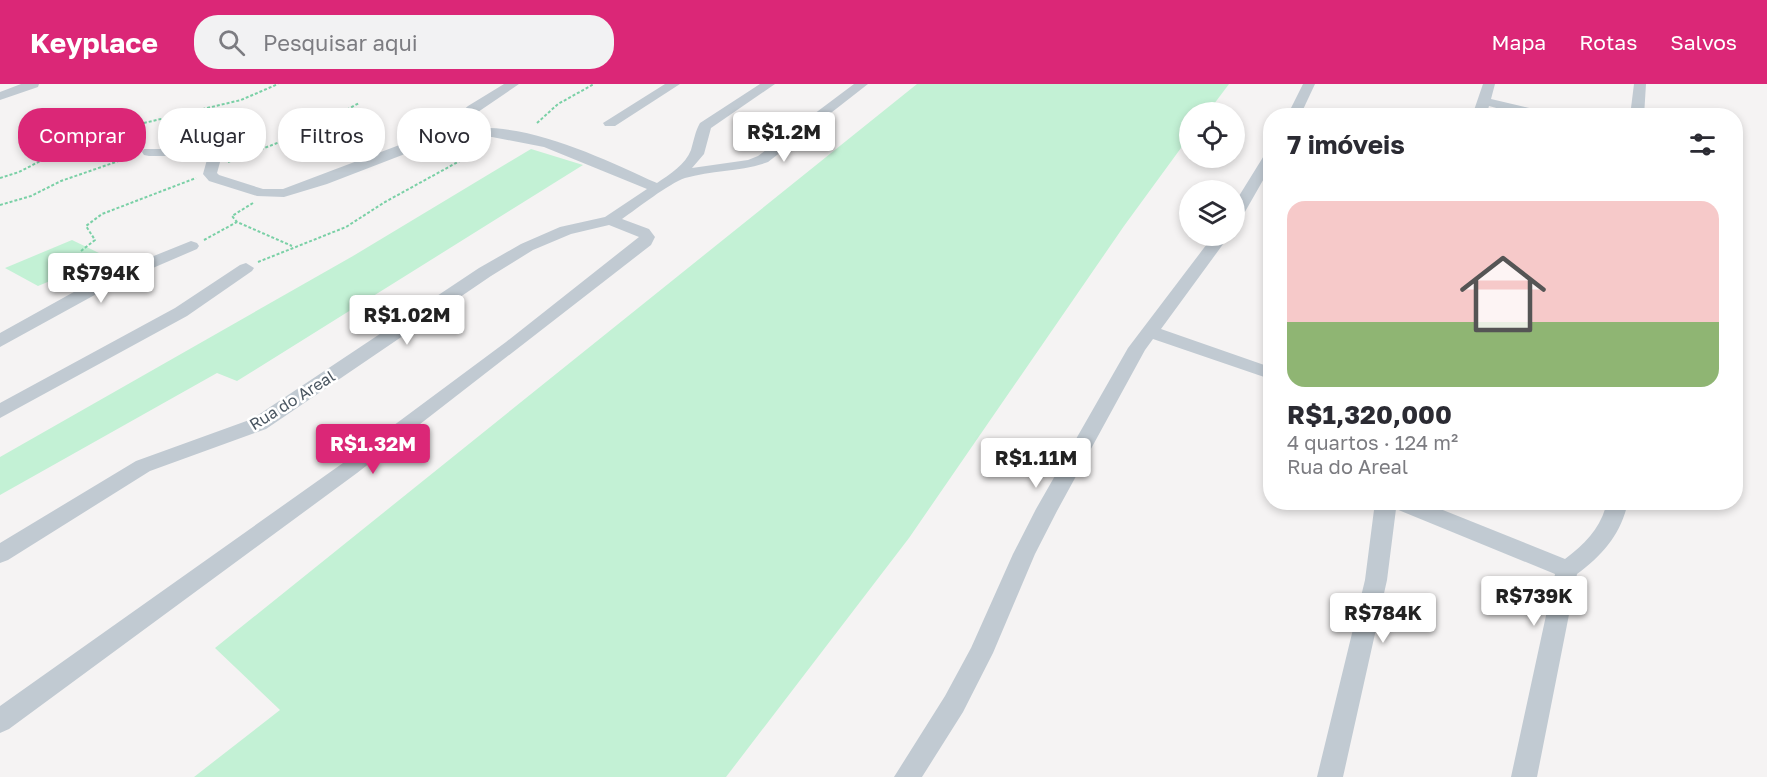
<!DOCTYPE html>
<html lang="pt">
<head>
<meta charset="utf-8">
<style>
  body { margin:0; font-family:"Golos Text",sans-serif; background:#f2f2f3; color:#2b2b33; height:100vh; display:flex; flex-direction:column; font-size:22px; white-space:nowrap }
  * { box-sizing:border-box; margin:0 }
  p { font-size:20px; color:#7c7c81 }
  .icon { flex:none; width:33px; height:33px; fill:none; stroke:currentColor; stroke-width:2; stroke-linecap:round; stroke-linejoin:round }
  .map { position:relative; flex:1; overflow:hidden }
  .panel { position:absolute; left:1263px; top:24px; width:480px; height:402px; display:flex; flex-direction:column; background:#fff; border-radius:24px; box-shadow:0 3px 9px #0003 }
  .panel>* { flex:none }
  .top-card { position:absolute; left:18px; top:24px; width:570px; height:54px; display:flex; gap:12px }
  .buttons { position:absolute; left:1179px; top:18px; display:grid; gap:12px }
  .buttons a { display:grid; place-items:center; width:66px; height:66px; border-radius:50%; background:#fff; box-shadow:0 3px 9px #0003; font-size:30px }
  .price { position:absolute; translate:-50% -51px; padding:0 14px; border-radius:6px; background:#fff; color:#222; font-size:20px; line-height:39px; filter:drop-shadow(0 2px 3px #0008) }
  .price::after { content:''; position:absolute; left:50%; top:36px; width:18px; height:14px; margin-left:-9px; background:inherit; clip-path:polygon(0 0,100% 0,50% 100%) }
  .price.on { background:#db2777; color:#fff }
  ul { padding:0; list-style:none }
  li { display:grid; align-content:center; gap:12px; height:318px; padding:0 24px }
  li span { display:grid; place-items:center; height:186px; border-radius:18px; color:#555 }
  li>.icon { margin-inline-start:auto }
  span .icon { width:108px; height:108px; fill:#fffc; stroke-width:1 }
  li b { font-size:26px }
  h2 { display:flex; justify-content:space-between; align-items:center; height:72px; padding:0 24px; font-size:26px }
  .chip { padding:0 21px; border-radius:24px; background:#fff; box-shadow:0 3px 9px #0003; font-size:21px; line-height:54px }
  .chip.on { background:#db2777; color:#fff }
  header { display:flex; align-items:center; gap:36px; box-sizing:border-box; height:84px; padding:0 30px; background:#db2777; color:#fff }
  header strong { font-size:28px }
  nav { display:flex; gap:33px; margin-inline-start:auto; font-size:21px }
  .search { width:420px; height:54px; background:#f2f2f3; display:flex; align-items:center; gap:15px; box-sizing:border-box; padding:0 21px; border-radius:24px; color:#7c7c81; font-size:22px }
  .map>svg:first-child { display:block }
  .green { fill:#c3f1d5 }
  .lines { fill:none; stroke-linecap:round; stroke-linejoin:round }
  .path { stroke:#7ad0a6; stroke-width:2; stroke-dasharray:3 2; stroke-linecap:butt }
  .minor { fill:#c1cad2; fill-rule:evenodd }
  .labels { text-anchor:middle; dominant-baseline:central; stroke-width:5; stroke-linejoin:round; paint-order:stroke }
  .street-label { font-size:16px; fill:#4a5661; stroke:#fff }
</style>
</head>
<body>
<header>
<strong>Keyplace</strong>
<div class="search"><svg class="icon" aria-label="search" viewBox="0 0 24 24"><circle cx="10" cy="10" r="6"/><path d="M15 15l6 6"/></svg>Pesquisar aqui</div>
<nav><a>Mapa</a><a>Rotas</a><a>Salvos</a></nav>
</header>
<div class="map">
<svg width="1767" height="693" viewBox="0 0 1767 693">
  <rect width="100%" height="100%" fill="#f5f3f3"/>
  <path class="green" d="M917,0H1229L1208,28H1190L1189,53L1124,142L909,454L726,693H194L280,626L215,564Z
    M531,65L583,81L237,297L217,289L0,411V373L353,172Z
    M72,156L126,182L114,189L88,181L38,202L5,184Z"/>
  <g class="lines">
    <path class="path" d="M537,39L558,20L594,0
      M228,78L311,46L359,19
      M0,94L19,88L89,52L241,16L278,0
      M253,119L232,132L237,138L292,162
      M0,121L31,112L61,97L136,71
      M204,156L237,138
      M81,167L95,156L86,142L102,130L196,94
      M258,178L346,143L385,118L487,62"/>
    <path class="minor" d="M21,0H39L38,3L0,16V8Z
      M504,0H519L478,28L457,46C522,34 599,73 657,99C669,91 686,80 691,66C694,56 695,48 700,39L760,0H775L711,44L704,70L692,84L748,76L758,72L854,0H868L768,78C741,88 712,86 685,94C668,100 638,124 622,135L649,145L655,153L651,161L357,389L9,645L0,649V622L343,379L506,258L639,153L609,141L571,150L533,166L491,192L266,345L150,387L8,476L0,479V459L136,377L252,335L479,184L521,160L560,143L605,133L647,105L544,63L492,53H463L436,58L327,100L284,113L257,112L209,97L203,90L208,72H149L144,71L142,68L144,65H218L222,71L217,89L219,91L263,105H283L410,57L437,49L468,22Z
      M665,0H680L615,42H605L603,39Z
      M1303,0H1315L1300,32H1287Z
      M1483,0H1495L1491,15L1550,29L1551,32H1526L1489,22L1486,32H1472Z
      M1634,0H1646L1644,32H1630Z
      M1270,69V84L1242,133L1234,137V120L1265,70Z
      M1213,152H1229L1161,245L1270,283V295L1153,255L1145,266L1057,427L1035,470L993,569L963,628L922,693H894L945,612L971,564L1013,470L1036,425L1128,264Z
      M191,157L197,159L199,162L197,165L111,202L0,263V249L99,194Z
      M246,179L254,184L252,187L187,232L0,334V319L175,224L240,181Z
      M1375,418H1423L1565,475C1586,459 1601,444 1607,418H1628C1621,450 1603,471 1577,490L1537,693H1511L1555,490L1396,425L1387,496L1343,693H1317L1365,496Z"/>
  </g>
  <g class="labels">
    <g class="street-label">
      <text transform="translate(292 316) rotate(-32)">Rua do Areal</text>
    </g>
  </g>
</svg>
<div class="buttons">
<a><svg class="icon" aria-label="locate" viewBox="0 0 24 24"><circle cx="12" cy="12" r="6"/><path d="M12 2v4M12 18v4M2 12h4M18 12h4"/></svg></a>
<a><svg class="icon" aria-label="layers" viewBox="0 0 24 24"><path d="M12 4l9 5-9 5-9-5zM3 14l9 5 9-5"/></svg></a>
</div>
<b class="price" style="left:784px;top:79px">R$1.2M</b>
<b class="price" style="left:101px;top:220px">R$794K</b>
<b class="price" style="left:407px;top:262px">R$1.02M</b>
<b class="price on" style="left:373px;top:391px">R$1.32M</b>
<b class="price" style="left:1036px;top:405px">R$1.11M</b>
<b class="price" style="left:1534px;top:543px">R$739K</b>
<b class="price" style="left:1383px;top:560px">R$784K</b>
<div class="top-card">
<a class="chip on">Comprar</a>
<a class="chip">Alugar</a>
<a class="chip">Filtros</a>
<a class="chip">Novo</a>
</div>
<section class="panel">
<h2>7 imóveis<svg class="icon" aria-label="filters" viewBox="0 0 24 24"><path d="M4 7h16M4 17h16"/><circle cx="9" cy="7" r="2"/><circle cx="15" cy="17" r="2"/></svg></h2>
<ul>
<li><span style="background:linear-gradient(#f6c9c9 65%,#8fb573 0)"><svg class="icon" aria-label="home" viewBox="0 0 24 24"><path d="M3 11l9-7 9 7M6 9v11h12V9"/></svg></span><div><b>R$1,320,000</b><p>4 quartos · 124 m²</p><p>Rua do Areal</p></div></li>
</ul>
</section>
</div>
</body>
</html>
